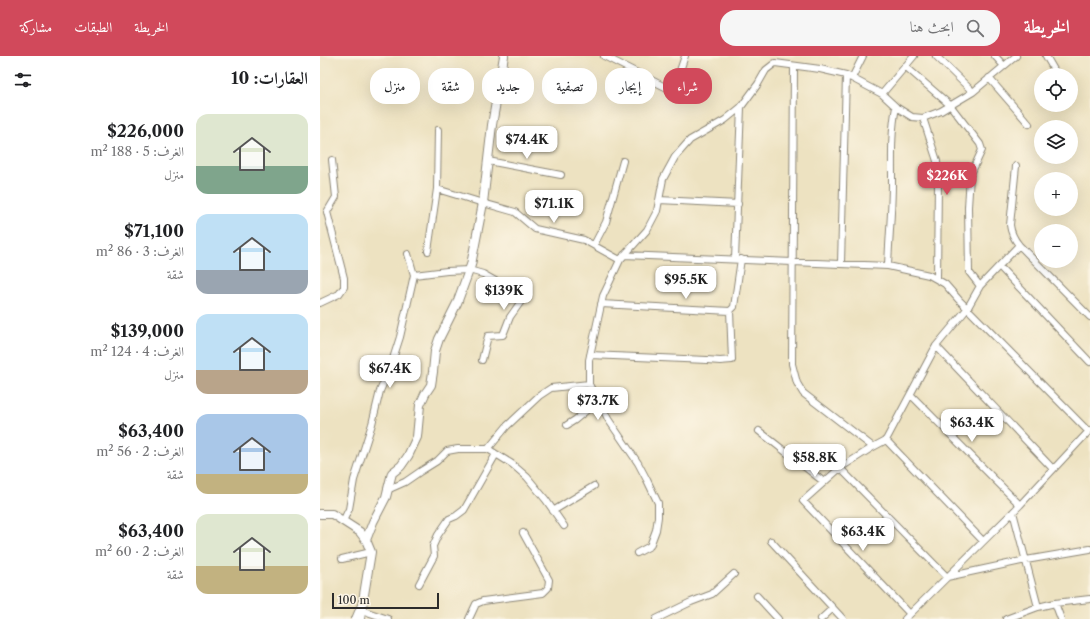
<!DOCTYPE html>
<html lang="ar">
<head>
<meta charset="utf-8">
<style>
  body { margin:0; font-family:"Libre Caslon Text",Amiri,serif; background:#f6f6f6; color:#202124; direction:rtl; height:100vh; display:flex; flex-direction:column; font-size:15px; white-space:nowrap }
  * { box-sizing:border-box; margin:0 }
  p { font-size:13px; color:#757577 }
  .icon { flex:none; width:22px; height:22px; fill:none; stroke:currentColor; stroke-width:2; stroke-linecap:round; stroke-linejoin:round }
  .map { position:relative; flex:1; overflow:hidden; direction:ltr }
  .details { display:flex; flex-direction:column; background:#fff; width:320px }
  .details>* { flex:none }
  .banner { position:absolute; left:12px; top:12px; width:380px; height:36px; direction:rtl; display:flex; gap:8px }
  .buttons { position:absolute; left:714px; top:12px; display:grid; gap:8px }
  .buttons a { display:grid; place-items:center; width:44px; height:44px; border-radius:50%; background:#fff; box-shadow:0 4px 16px #0002; font-size:20px }
  .scale { position:absolute; left:12px; bottom:10px; width:107px; box-sizing:border-box; padding-left:4px; border:2px solid #2b2b2b; border-top:0; font-size:11px; line-height:14px; white-space:nowrap; color:#2b2b2b; -webkit-text-stroke:3px #fcf5e5; paint-order:stroke }
  .price { position:absolute; translate:-50% -34px; padding:0 9px; border-radius:8px; background:#fff; color:#222; font-size:13px; line-height:26px; filter:drop-shadow(0 1px 2px #0008) }
  .price::after { content:''; position:absolute; left:50%; top:24px; width:12px; height:9px; margin-left:-6px; background:inherit; clip-path:polygon(0 0,100% 0,50% 100%) }
  .price.active { background:#d1495b; color:#fff }
  ul { padding:0; list-style:none }
  li { display:flex; align-items:center; gap:12px; height:100px; padding:0 12px }
  li span { display:grid; place-items:center; flex:none; width:112px; height:80px; border-radius:12px; color:#555 }
  li>.icon { margin-inline-start:auto }
  span .icon { width:48px; height:48px; fill:#fffc; stroke-width:1 }
  li b { font-size:17px }
  h2 { display:flex; justify-content:space-between; align-items:center; height:48px; padding:0 12px; font-size:17px }
  .pill { padding:0 14px; border-radius:16px; background:#fff; box-shadow:0 4px 16px #0002; font-size:14px; line-height:36px }
  .pill.active { background:#d1495b; color:#fff }
  header { display:flex; align-items:center; gap:24px; box-sizing:border-box; height:56px; padding:0 20px; background:#d1495b; color:#fff }
  header strong { font-size:19px }
  nav { display:flex; gap:22px; margin-inline-start:auto; font-size:14px }
  .search { width:280px; height:36px; background:#f6f6f6; display:flex; align-items:center; gap:10px; box-sizing:border-box; padding:0 14px; border-radius:16px; color:#757577; font-size:15px }
  main { display:flex; flex:1; min-height:0 }
  .map>svg:first-child { display:block }
  .lines { fill:none; stroke-linecap:round; stroke-linejoin:round }
  .street-casing { stroke:#8c8676; stroke-width:8 }
  .secondary-casing { stroke:#8c8676; stroke-width:10 }
  .street { stroke:#fff; stroke-width:6 }
  .secondary { stroke:#fff; stroke-width:8 }
</style>
</head>
<body>
<header>
<strong>الخريطة</strong>
<div class="search"><svg class="icon" aria-label="search" viewBox="0 0 24 24"><circle cx="10" cy="10" r="6"/><path d="M15 15l6 6"/></svg>ابحث هنا</div>
<nav><a>الخريطة</a><a>الطبقات</a><a>مشاركة</a></nav>
</header>
<main>
<div class="map">
<svg width="770" height="563" viewBox="0 0 770 563">
  <rect width="100%" height="100%" fill="#fcf5e5"/>
  <filter id="ink" filterUnits="userSpaceOnUse"><feTurbulence type="fractalNoise" baseFrequency=".025" numOctaves="2"/><feDisplacementMap in="SourceGraphic" scale="8" xChannelSelector="R" yChannelSelector="G"/><feConvolveMatrix kernelMatrix="1 2 1 2 8 2 1 2 1" color-interpolation-filters="sRGB"/></filter>
  <filter id="wash" filterUnits="userSpaceOnUse"><feTurbulence type="fractalNoise" baseFrequency=".012" numOctaves="4" result="noise"/><feDisplacementMap in="SourceGraphic" scale="16" xChannelSelector="R" yChannelSelector="G"/><feGaussianBlur stdDeviation="0.9" result="paint"/><feColorMatrix in="noise" values="0 0 0 0 0 0 0 0 0 0 0 0 0 0 0 0 0 1.4 0 .05"/><feComposite in="paint" operator="in"/></filter>
  <g filter="url(#wash)">
    <rect width="100%" height="100%" fill="#ede2c1"/>
  </g>
  <g filter="url(#ink)">
    <g class="lines">
      <g class="street-casing">
        <path id="street" d="M284,0L351,34L354,32L365,0
          M616,0L653,36
          M675,0L684,10
          M726,0L737,19
          M474,10L472,308L477,327L483,337L553,391
          M585,10L630,49L660,88L662,94L650,120L648,151L649,216L660,230
          M532,22L543,0
          M669,22L709,68
          M562,38L594,0
          M603,62L617,105L618,127L617,223
          M168,105L241,119
          M696,110L690,169C691,178 694,183 699,189L770,261
          M117,133L163,147L195,156L215,173L264,184L300,204
          M339,144L418,148
          M274,189L286,166L303,105
          M108,195L117,133L118,74
          M304,199L568,210L609,219L625,228L639,244L768,375
          M415,203L421,51
          M521,207L526,19
          M568,210C569,182 572,154 572,126C572,101 571,76 576,51
          M679,210L770,306
          M94,219L127,215L149,214L163,218L195,236L202,244L190,261L183,279L168,280L162,304
          M0,247L19,238L24,231V222L7,156L16,141L12,104
          M281,248L410,255L414,251L421,203
          M616,290L733,413
          M270,299L387,304L400,305L412,304L410,255
          M269,328V304L283,240L300,204L327,174L337,155L343,123L355,101L370,84L405,64L421,51L438,28L446,14L455,7L500,13L526,19L562,38L576,51L592,61L603,62L621,55L653,36L696,0
          M591,339L700,449
          M247,369L255,364L279,344
          M439,375L504,426
          M566,384L663,485
          M168,393L187,370L219,340L231,332L269,328L275,340L279,344L288,363L318,407L327,424L338,447V461L336,474L330,490L317,497
          M520,412L627,521L706,504L770,493
          M67,434L85,426L101,415L117,405L127,395L138,393H168L192,408L207,421L226,444L244,470
          M233,455L274,430
          M693,456L718,551
          M23,465L29,453L34,424L52,368L60,335L70,312L80,281L94,219L88,198
          M451,485L523,563
          M22,503L51,496
          M99,528L114,500L113,490L118,479L129,463L136,460L144,454L176,398
          M437,540L458,563
          M735,547L741,563
          M41,554L68,563
          M590,558L483,445L520,412L553,391L566,384L616,290L647,253L660,230L699,189
          M35,563L40,551
          M149,563L156,548L163,545L223,537L228,532L229,524L203,477
          M336,563L371,546L392,538L414,518
          M501,563L513,552
          M585,563L700,449L770,374
          M686,563L718,551L735,547L770,543"/>
      </g>
      <g class="secondary-casing">
        <path id="secondary" d="M0,458H12L40,476L46,484L51,496L40,563
          M46,484L53,466L66,441L72,417L81,410L88,400L97,381L100,349L105,338L111,329L113,316L115,295L119,283L137,247L151,209L163,147L172,69L184,0"/>
      </g>
      <use href="#street" class="street"/>
      <use href="#secondary" class="secondary"/>
    </g>
  </g>
</svg>
<div class="buttons">
<a><svg class="icon" aria-label="locate" viewBox="0 0 24 24"><circle cx="12" cy="12" r="6"/><path d="M12 2v4M12 18v4M2 12h4M18 12h4"/></svg></a>
<a><svg class="icon" aria-label="layers" viewBox="0 0 24 24"><path d="M12 4l9 5-9 5-9-5zM3 14l9 5 9-5"/></svg></a>
<a>+</a>
<a>−</a>
</div>
<div class="scale">100 m</div>
<b class="price" style="left:207px;top:104px">$74.4K</b>
<b class="price active" style="left:627px;top:140px">$226K</b>
<b class="price" style="left:234px;top:168px">$71.1K</b>
<b class="price" style="left:366px;top:244px">$95.5K</b>
<b class="price" style="left:184px;top:255px">$139K</b>
<b class="price" style="left:70px;top:333px">$67.4K</b>
<b class="price" style="left:278px;top:365px">$73.7K</b>
<b class="price" style="left:652px;top:387px">$63.4K</b>
<b class="price" style="left:495px;top:422px">$58.8K</b>
<b class="price" style="left:543px;top:496px">$63.4K</b>
<div class="banner">
<a class="pill active">شراء</a>
<a class="pill">إيجار</a>
<a class="pill">تصفية</a>
<a class="pill">جديد</a>
<a class="pill">شقة</a>
<a class="pill">منزل</a>
</div>
</div>
<section class="details">
<h2>العقارات: 10<svg class="icon" aria-label="filters" viewBox="0 0 24 24"><path d="M4 7h16M4 17h16"/><circle cx="9" cy="7" r="2"/><circle cx="15" cy="17" r="2"/></svg></h2>
<ul>
<li><span style="background:linear-gradient(#dfe7d0 65%,#7fa58c 0)"><svg class="icon" aria-label="home" viewBox="0 0 24 24"><path d="M3 11l9-7 9 7M6 9v11h12V9"/></svg></span><div><b>$226,000</b><p>الغرف: 5 · 188 m²</p><p>منزل</p></div></li>
<li><span style="background:linear-gradient(#bfe0f5 70%,#9aa5b1 0)"><svg class="icon" aria-label="home" viewBox="0 0 24 24"><path d="M3 11l9-7 9 7M6 9v11h12V9"/></svg></span><div><b>$71,100</b><p>الغرف: 3 · 86 m²</p><p>شقة</p></div></li>
<li><span style="background:linear-gradient(#bfe0f5 70%,#b9a48a 0)"><svg class="icon" aria-label="home" viewBox="0 0 24 24"><path d="M3 11l9-7 9 7M6 9v11h12V9"/></svg></span><div><b>$139,000</b><p>الغرف: 4 · 124 m²</p><p>منزل</p></div></li>
<li><span style="background:linear-gradient(#a9c7e8 75%,#c2b280 0)"><svg class="icon" aria-label="home" viewBox="0 0 24 24"><path d="M3 11l9-7 9 7M6 9v11h12V9"/></svg></span><div><b>$63,400</b><p>الغرف: 2 · 56 m²</p><p>شقة</p></div></li>
<li><span style="background:linear-gradient(#dfe7d0 65%,#c2b280 0)"><svg class="icon" aria-label="home" viewBox="0 0 24 24"><path d="M3 11l9-7 9 7M6 9v11h12V9"/></svg></span><div><b>$63,400</b><p>الغرف: 2 · 60 m²</p><p>شقة</p></div></li>
</ul>
</section>
</main>
</body>
</html>
